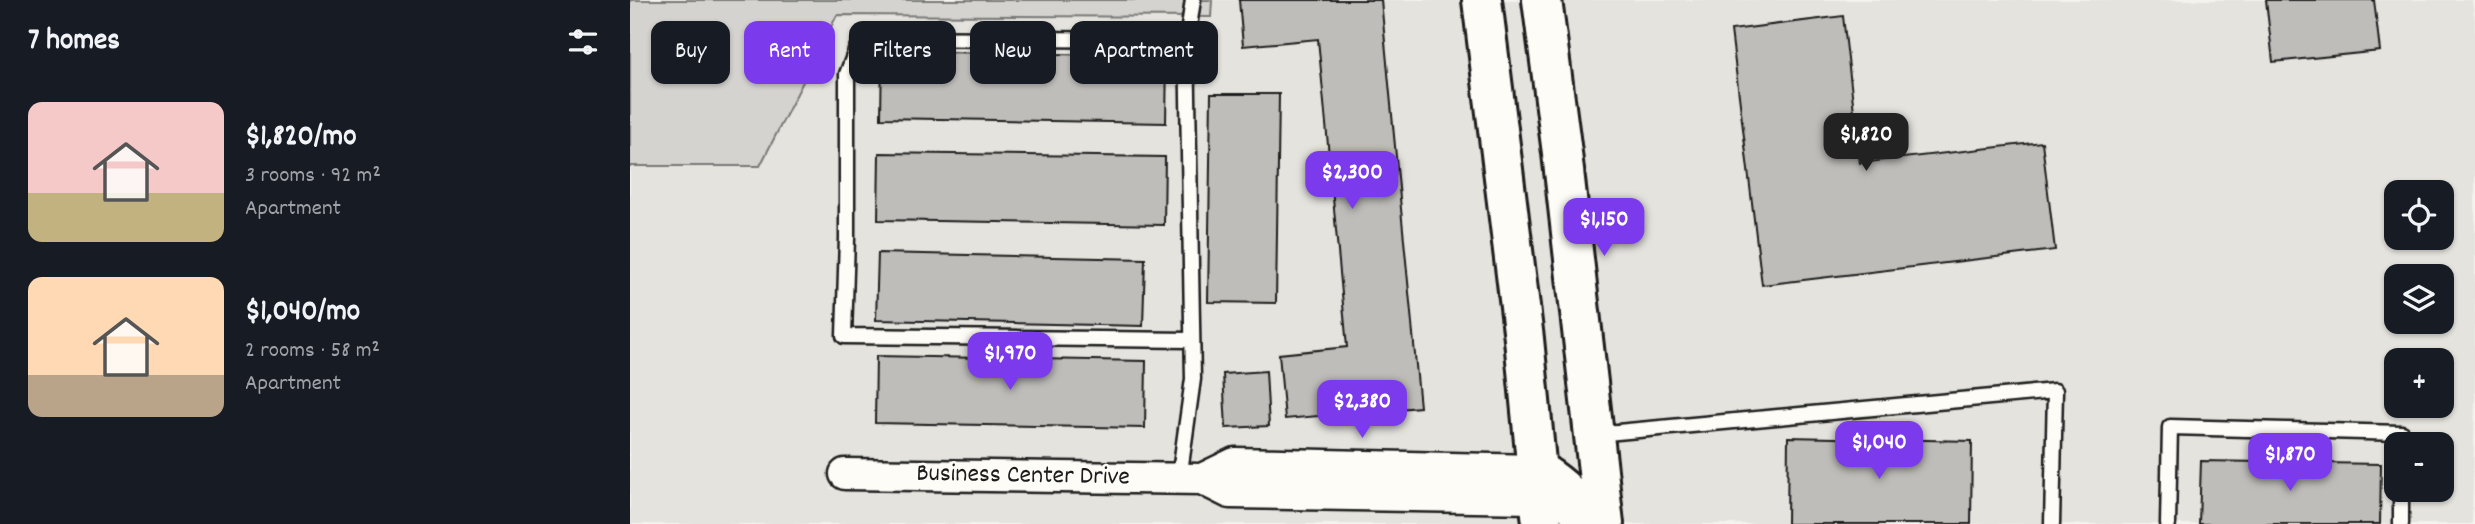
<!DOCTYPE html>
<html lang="en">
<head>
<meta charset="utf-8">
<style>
  body { margin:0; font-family:Dekko,sans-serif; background:#20242c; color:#f1f3f6; height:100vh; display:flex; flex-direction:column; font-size:26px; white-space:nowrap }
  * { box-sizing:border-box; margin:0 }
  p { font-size:23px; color:#9ea1a6 }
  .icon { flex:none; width:38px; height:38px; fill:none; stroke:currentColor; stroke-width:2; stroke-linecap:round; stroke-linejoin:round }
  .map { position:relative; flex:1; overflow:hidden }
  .side { display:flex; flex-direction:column; background:#171b24; width:630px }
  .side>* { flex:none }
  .hud { position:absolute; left:21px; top:21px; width:665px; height:63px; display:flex; gap:14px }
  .controls { position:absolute; left:1754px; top:180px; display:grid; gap:14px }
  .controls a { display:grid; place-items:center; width:70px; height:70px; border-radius:14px; background:#171b24; box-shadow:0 2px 5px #0004; font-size:35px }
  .price { position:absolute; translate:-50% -60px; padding:0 16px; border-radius:14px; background:#7c3aed; color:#fff; font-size:23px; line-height:46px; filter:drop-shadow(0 2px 4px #0008) }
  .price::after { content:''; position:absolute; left:50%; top:42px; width:21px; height:16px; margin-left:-10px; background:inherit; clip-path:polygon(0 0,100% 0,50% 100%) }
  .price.current { background:#222; color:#fff }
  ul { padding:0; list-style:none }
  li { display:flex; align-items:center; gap:21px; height:175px; padding:0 28px }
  li span { display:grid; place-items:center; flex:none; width:196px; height:140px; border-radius:14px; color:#555 }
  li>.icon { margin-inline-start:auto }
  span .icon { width:84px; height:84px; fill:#fffc; stroke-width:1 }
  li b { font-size:30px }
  h2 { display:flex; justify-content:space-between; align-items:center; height:84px; padding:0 28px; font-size:30px }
  .chip { padding:0 24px; border-radius:14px; background:#171b24; box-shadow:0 2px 5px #0004; font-size:24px; line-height:63px }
  .chip.current { background:#7c3aed; color:#fff }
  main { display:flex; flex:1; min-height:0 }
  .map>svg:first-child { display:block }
  .built { fill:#e4e3de; fill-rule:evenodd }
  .green { fill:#d4d3cf; stroke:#787876; stroke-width:2 }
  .building { fill:#bebdba; stroke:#1c1c1c; stroke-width:2 }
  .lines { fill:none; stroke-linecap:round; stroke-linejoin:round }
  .lane-casing { stroke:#1c1c1c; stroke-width:19 }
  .street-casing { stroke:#1c1c1c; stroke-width:35 }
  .secondary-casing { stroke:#1c1c1c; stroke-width:44 }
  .lane { stroke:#fdfcf7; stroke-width:14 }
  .street { stroke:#fdfcf7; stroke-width:30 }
  .secondary { stroke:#fdfcf7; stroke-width:38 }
  .labels { text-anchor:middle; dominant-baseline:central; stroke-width:5; stroke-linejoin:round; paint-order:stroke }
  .street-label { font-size:26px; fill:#1c1c1c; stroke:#fdfcf7 }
</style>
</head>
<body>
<main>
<section class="side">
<h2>7 homes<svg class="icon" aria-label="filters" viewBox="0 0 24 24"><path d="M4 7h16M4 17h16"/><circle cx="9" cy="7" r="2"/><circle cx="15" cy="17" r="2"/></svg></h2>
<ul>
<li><span style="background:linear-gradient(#f6c9c9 65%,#c2b280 0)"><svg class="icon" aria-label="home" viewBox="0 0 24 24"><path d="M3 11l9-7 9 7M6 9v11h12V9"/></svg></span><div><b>$1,820/mo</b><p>3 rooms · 92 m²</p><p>Apartment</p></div></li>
<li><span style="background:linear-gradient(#ffd9b3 70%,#b9a48a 0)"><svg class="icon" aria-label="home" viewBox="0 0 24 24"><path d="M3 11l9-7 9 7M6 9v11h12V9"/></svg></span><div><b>$1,040/mo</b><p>2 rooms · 58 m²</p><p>Apartment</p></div></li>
</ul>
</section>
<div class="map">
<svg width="1845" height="524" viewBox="0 0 1845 524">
  <rect width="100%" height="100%" fill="#f4f3ee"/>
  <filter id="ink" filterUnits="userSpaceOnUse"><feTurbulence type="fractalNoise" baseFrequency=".0143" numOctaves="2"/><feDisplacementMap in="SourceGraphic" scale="14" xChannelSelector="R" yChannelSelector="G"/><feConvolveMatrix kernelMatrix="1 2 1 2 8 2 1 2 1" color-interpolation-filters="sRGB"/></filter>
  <g filter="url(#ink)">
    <path class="built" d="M582,0H838L892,454L606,447L572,463L566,459L564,464L202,459L201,489L563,494L566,499L572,496L600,509L897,513L898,524H0V166H130L207,15L580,17Z
      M865,0H898L958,501L921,461Z
      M926,0H1842L1845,20V398L1842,524H987ZM1766,192H1811V238H1766ZM1766,276H1811V322H1766ZM1766,360H1811V406H1766ZM1766,444H1811V490H1766Z"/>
    <path class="green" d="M0,0H582L581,17L207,15L130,166H0Z"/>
    <path class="building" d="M609,0H751L790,407L655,419L649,354L717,347L688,39L613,46Z
      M1636,0H1744L1750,51L1643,62Z
      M1213,16L1230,163L1412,142L1425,250L1132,285L1101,30Z
      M252,51L537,56L536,123L251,118Z
      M581,94H649L646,303L578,302Z
      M249,153L535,157L534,225L248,220Z
      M248,253L515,259L513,326L246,320Z
      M246,356L516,361L515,428L245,423Z
      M636,371L639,426L596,428L593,374Z
      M1158,437L1342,441L1341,524H1157Z
      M1571,461L1751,464L1750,524H1569Z"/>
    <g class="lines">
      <g class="lane-casing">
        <path id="lane" d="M557,40L231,38L217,74V238L214,336L562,340
          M966,434L1425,391L1422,524
          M549,479L563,379L557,40L563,0
          M1538,524L1540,427L1772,433V444
          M1771,524V490"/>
      </g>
      <g class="street-casing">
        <path id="street" d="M215,474L572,479L600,493L909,498
          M572,479L605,463L907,470"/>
      </g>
      <g class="secondary-casing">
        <path id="secondary" d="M852,0L894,339L912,524
          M912,0L932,153L974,524
          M907,470C928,484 948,497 952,524"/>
      </g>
      <use href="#lane" class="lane"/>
      <use href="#street" class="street"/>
      <use href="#secondary" class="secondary"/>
    </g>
  </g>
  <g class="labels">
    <g class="street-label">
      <text transform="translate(393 476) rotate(1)">Business Center Drive</text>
    </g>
  </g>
</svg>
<div class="controls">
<a><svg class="icon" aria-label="locate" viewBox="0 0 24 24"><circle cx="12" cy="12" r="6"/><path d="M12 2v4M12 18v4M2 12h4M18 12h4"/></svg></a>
<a><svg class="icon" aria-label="layers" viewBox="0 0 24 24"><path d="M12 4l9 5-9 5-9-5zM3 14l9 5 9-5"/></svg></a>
<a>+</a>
<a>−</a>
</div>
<b class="price current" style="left:1236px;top:173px">$1,820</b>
<b class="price" style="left:722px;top:211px">$2,300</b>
<b class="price" style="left:974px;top:258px">$1,150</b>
<b class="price" style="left:380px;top:392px">$1,970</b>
<b class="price" style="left:732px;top:440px">$2,380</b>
<b class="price" style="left:1249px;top:481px">$1,040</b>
<b class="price" style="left:1660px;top:493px">$1,870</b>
<div class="hud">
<a class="chip">Buy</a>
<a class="chip current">Rent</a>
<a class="chip">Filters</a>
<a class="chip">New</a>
<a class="chip">Apartment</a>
</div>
</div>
</main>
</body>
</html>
